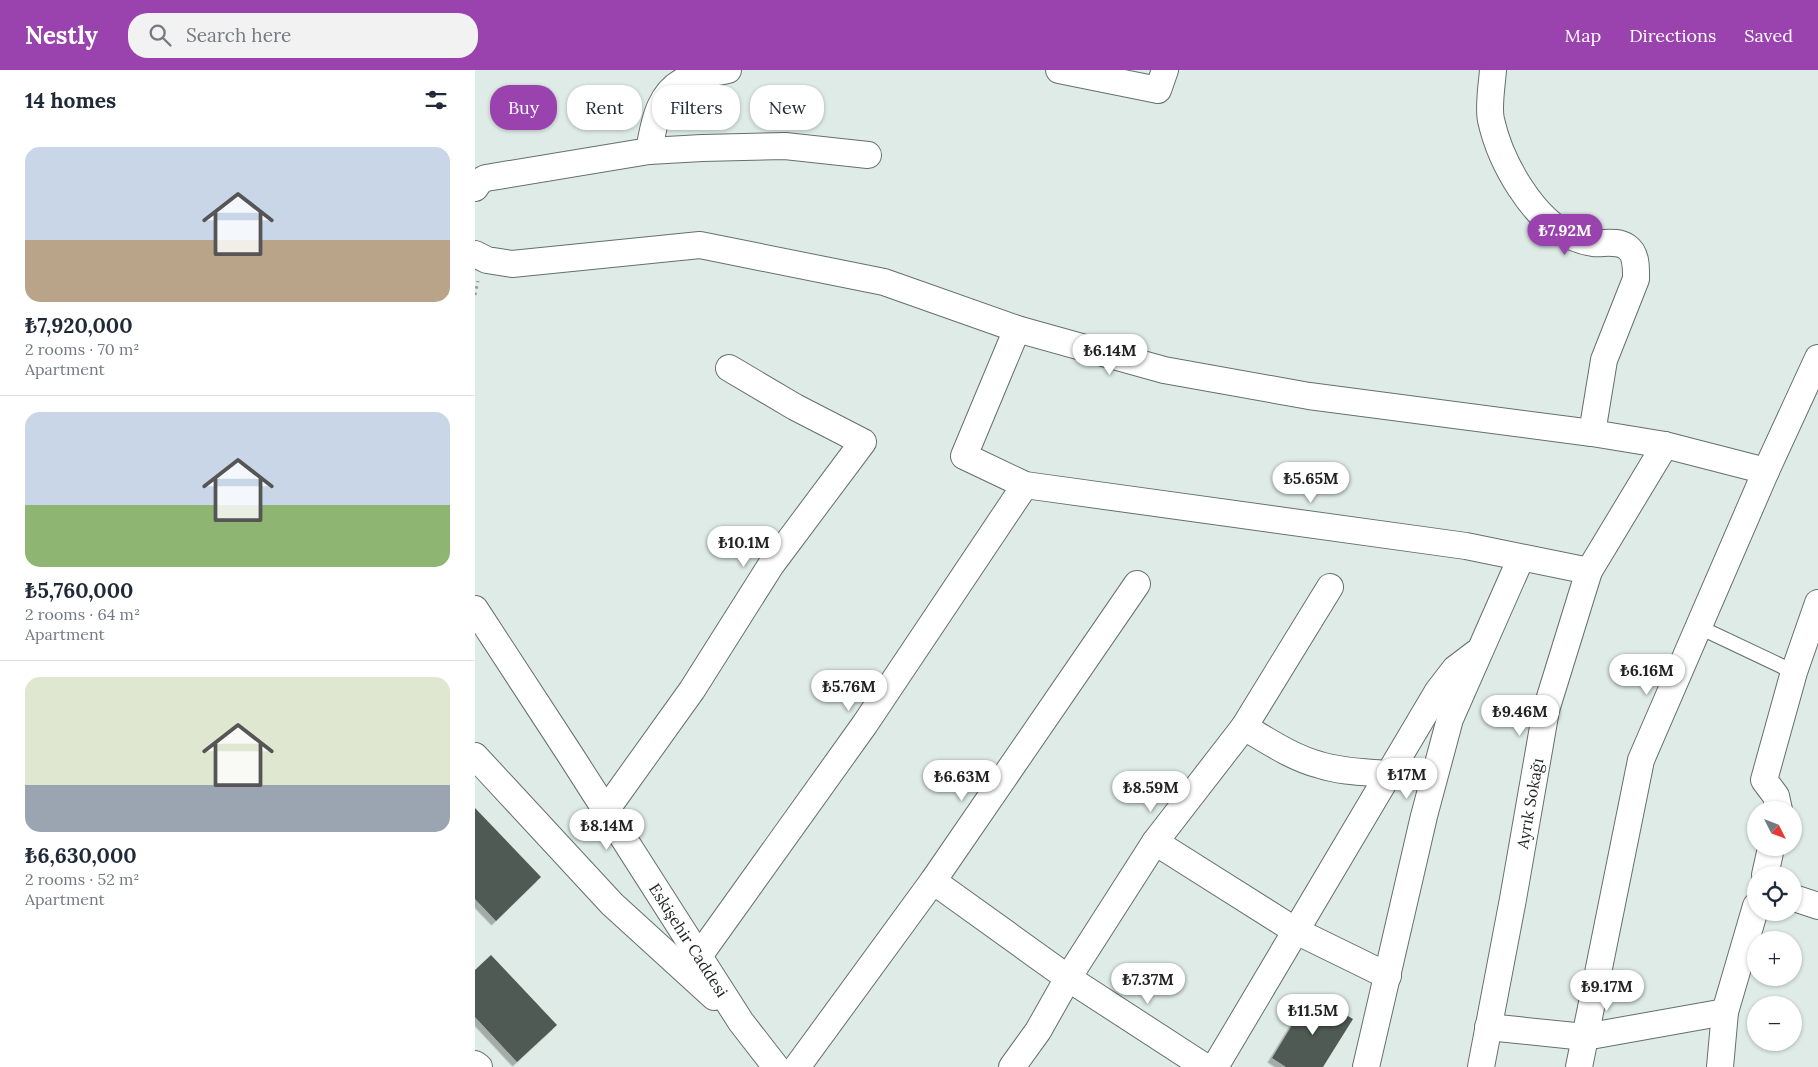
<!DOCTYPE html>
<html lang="en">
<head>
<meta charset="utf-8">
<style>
  body { margin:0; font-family:Lora,serif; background:#f2f2f3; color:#1f2937; height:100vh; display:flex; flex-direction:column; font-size:19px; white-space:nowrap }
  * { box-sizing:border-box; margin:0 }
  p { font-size:16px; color:#747a83 }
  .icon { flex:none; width:28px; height:28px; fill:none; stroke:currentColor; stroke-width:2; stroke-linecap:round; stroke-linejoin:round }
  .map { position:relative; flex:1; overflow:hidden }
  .panel { display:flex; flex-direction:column; background:#fff; width:475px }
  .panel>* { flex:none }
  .banner { position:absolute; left:15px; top:15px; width:475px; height:45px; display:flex; gap:10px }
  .needle { width:32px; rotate:132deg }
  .buttons { position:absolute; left:1272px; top:731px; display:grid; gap:10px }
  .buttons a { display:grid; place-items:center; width:55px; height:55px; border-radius:50%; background:#fff; box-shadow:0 1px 4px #0004; font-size:25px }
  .price { position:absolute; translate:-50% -42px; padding:0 11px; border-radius:18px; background:#fff; color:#222; font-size:16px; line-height:32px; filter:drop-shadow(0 1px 2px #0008) }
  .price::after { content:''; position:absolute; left:50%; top:30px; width:15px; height:11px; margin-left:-8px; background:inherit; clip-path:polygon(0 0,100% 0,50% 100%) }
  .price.current { background:#9a43af; color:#fff }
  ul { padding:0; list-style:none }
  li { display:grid; align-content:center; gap:10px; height:265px; padding:0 25px }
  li+li { border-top:1px solid #e0e1e3 }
  li span { display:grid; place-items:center; height:155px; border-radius:15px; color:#555 }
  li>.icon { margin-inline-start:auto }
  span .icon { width:90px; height:90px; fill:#fffc; stroke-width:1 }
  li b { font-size:21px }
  h2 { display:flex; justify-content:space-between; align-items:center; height:60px; padding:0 25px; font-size:21px }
  .pill { padding:0 18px; border-radius:20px; background:#fff; box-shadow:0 1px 4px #0004; font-size:18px; line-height:45px }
  .pill.current { background:#9a43af; color:#fff }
  header { display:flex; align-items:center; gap:30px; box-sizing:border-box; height:70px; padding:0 25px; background:#9a43af; color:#fff }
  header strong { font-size:24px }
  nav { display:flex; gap:28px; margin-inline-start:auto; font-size:18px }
  .search { width:350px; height:45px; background:#f2f2f3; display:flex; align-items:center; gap:12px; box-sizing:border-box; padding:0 18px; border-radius:20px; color:#747a83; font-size:19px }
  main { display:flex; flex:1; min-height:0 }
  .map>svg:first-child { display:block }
  .building { fill:#4f5a55; filter:url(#shadow) }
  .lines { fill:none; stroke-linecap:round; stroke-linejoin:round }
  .service-casing { stroke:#64706b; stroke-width:16 }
  .minor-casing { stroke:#64706b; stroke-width:28 }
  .path { stroke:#929c98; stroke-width:3; stroke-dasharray:2.5 4; stroke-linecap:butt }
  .service { stroke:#fff; stroke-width:14 }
  .minor { stroke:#fff; stroke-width:26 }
  .labels { text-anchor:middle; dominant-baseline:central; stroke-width:5; stroke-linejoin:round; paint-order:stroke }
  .street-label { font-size:16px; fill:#232725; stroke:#ecf8f3 }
</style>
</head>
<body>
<header>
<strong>Nestly</strong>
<div class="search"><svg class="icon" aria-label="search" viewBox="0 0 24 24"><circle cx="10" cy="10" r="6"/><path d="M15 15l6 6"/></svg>Search here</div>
<nav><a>Map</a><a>Directions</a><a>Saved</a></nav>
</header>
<main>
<section class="panel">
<h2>14 homes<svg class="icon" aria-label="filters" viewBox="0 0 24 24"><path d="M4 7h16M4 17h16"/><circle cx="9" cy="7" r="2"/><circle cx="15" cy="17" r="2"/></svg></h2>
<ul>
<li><span style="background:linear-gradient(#c9d6e8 60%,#b9a48a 0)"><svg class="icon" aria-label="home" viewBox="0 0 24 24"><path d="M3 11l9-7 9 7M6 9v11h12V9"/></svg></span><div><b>₺7,920,000</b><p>2 rooms · 70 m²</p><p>Apartment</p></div></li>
<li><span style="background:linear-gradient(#c9d6e8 60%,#8fb573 0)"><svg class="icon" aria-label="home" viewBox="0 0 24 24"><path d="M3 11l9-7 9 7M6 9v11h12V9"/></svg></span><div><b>₺5,760,000</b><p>2 rooms · 64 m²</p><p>Apartment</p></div></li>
<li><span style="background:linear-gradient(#dfe7d0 70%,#9aa5b1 0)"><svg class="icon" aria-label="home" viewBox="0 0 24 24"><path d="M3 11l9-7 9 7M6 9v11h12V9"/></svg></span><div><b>₺6,630,000</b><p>2 rooms · 52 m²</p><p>Apartment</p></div></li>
</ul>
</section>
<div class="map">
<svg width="1343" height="997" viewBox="0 0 1343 997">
  <defs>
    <filter id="shadow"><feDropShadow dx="-4.5" dy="4.5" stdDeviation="0" flood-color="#0004"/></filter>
  </defs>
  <rect width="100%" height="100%" fill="#deebe6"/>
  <path class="building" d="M0,738L66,807L21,851L0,829Z
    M16,885L82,955L42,992L0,947V900Z
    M836,924L878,949L848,997H811L797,988Z"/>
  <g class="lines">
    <g class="service-casing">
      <path id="service" d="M1224,557L1319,602"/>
    </g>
    <g class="minor-casing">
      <g id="minor">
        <path d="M584,0L683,20L690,0"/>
        <path d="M1018,0C1017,14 1013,37 1016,50C1025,91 1058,152 1100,168C1105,170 1112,172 1118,173C1129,174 1142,170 1152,177C1162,184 1161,198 1161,209L1129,290L1117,363"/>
        <path d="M174,81C179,52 184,19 215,8C227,4 241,3 253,0"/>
        <path d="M0,118L5,111L11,108L174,81L227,78L310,76L393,85"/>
        <path d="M0,184L12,190L37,194L225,175L409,212L542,259L689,300L834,326L1117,363L1190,375L1291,401"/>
        <path d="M542,259L489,386L550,415L991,476L1114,501"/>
        <path d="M662,514L458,811L593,908L730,997"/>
        <path id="s1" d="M0,539L96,686L266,952L301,997"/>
        <path d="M769,657C793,671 818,688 845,695C867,702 891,702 914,704"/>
        <path d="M0,686L137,834L239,927"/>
        <path d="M131,740L217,620L296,495L388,372L320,337L254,298"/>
        <path d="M1304,740L1301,726L1289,710L1319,602L1343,533"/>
        <path d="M680,772L821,861L913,906"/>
        <path d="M1290,805L1296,778"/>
        <path d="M1319,828L1343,836"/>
        <path d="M224,886L390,654L550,415"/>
        <path d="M1013,957L1110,967L1250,942"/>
        <path d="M0,994L4,997"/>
        <path d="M322,997L458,811"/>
        <path d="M537,997L563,961L593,908L680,772L769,657L855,517"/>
        <path d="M740,997L963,621L980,599L1001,583"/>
        <path d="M891,997L949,746L975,649L1046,488"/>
        <path id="s2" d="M1006,997L1038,829L1071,640L1114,501L1190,375"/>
        <path d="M1104,997L1166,690L1291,401L1343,288"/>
        <path d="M1245,997L1250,942L1281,836"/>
      </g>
    </g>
    <path class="path" d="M0,225L3,211"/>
    <use href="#service" class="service"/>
    <use href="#minor" class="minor"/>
  </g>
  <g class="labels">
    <g class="street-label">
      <text stroke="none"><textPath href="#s2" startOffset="268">Ayrık Sokağı</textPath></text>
      <text stroke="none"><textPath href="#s1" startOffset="394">Eskişehir Caddesi</textPath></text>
    </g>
  </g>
</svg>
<div class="buttons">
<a><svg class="needle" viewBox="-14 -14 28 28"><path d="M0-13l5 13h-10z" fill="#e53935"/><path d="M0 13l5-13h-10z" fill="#747a83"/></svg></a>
<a><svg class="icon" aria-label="locate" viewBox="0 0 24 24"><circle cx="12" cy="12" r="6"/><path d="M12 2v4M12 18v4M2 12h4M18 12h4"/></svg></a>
<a>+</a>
<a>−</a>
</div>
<b class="price current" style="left:1090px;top:186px">₺7.92M</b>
<b class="price" style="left:635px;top:306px">₺6.14M</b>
<b class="price" style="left:836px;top:434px">₺5.65M</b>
<b class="price" style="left:269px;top:498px">₺10.1M</b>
<b class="price" style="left:1172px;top:626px">₺6.16M</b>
<b class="price" style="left:374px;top:642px">₺5.76M</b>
<b class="price" style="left:1045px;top:667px">₺9.46M</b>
<b class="price" style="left:932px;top:730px">₺17M</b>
<b class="price" style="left:487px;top:732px">₺6.63M</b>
<b class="price" style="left:676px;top:743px">₺8.59M</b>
<b class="price" style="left:132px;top:781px">₺8.14M</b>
<b class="price" style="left:673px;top:935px">₺7.37M</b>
<b class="price" style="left:1132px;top:942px">₺9.17M</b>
<b class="price" style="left:838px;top:966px">₺11.5M</b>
<div class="banner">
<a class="pill current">Buy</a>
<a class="pill">Rent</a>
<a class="pill">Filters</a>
<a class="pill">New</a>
</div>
</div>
</main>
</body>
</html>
